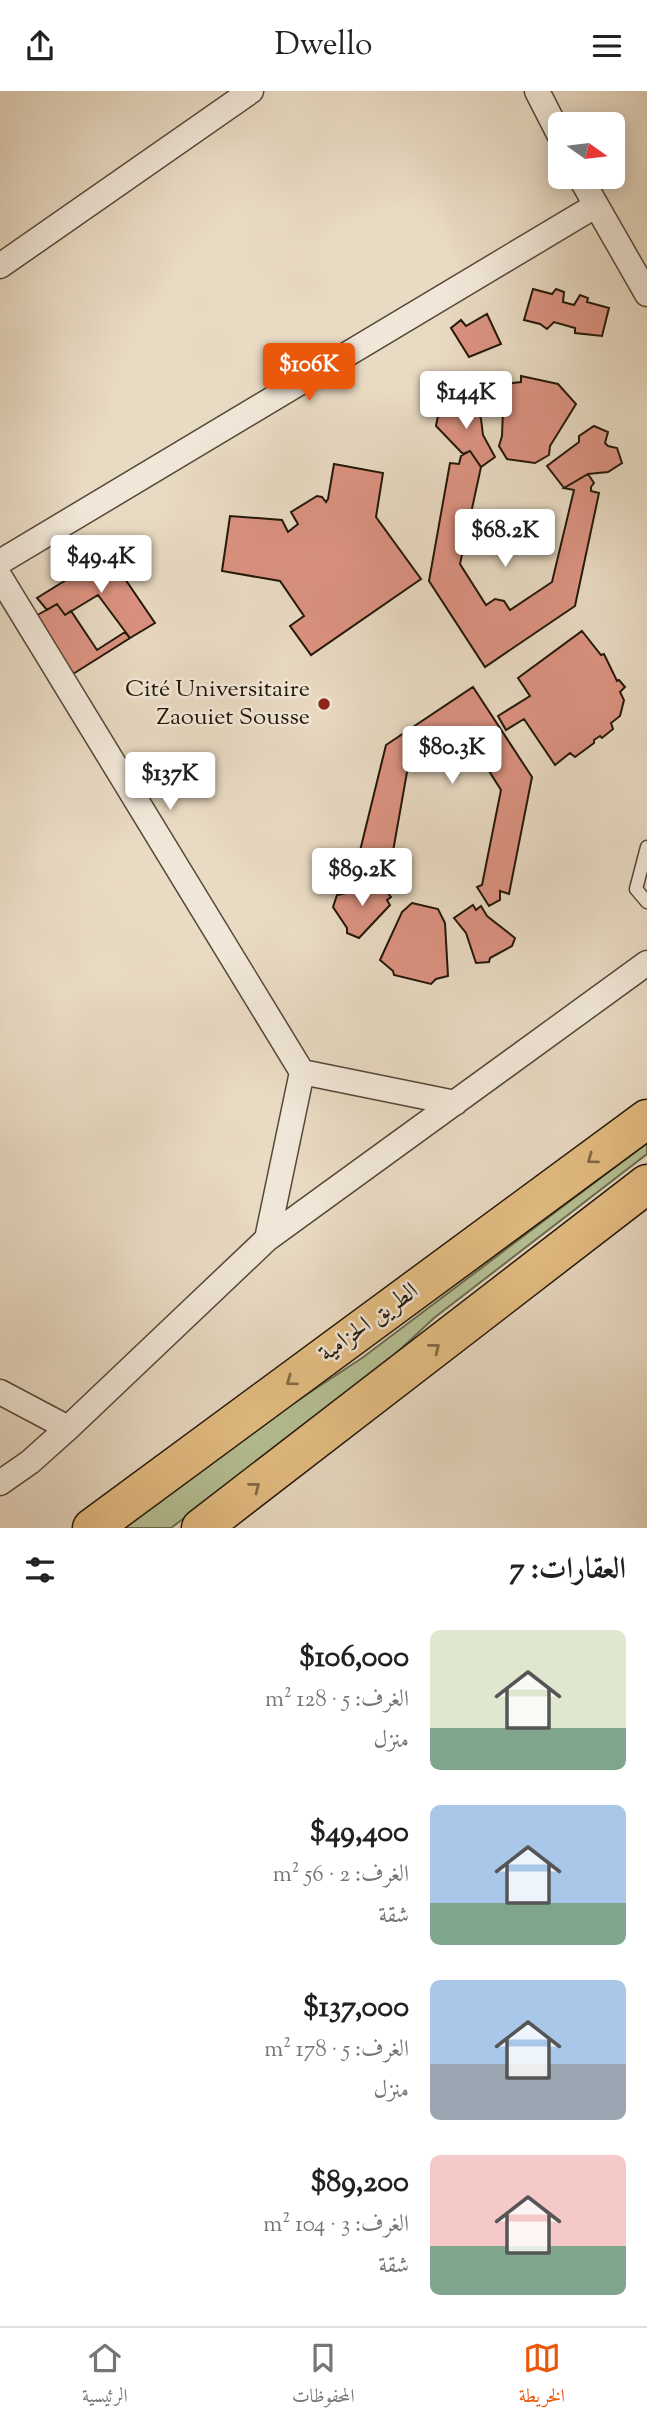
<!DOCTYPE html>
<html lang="ar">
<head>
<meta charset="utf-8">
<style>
  body { margin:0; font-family:"Sorts Mill Goudy",Amiri,serif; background:#f6f6f6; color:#222; direction:rtl; height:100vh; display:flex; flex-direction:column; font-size:26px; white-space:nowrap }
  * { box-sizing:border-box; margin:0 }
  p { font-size:23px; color:#767676 }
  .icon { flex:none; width:38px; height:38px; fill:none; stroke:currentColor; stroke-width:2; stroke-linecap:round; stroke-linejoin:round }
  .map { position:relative; height:1437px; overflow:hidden; direction:ltr }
  .panel { display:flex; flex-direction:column; background:#fff; flex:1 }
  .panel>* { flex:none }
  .needle { width:46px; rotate:104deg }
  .fabs { position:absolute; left:548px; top:21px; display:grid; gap:14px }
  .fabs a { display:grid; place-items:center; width:77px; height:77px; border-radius:10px; background:#fff; box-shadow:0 4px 18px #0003; font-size:35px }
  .price { position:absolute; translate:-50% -60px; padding:0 16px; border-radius:7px; background:#fff; color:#222; font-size:23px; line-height:46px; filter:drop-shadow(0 2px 4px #0008) }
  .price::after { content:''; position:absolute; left:50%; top:42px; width:21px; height:16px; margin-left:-10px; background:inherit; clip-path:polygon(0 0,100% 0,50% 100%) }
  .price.selected { background:#ea580c; color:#fff }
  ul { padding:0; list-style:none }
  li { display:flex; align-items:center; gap:21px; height:175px; padding:0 21px }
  li span { display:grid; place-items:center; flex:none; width:196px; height:140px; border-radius:10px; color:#555 }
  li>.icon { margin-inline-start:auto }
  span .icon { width:84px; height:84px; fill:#fffc; stroke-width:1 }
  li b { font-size:30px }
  h2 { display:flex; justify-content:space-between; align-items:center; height:84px; padding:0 21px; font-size:30px }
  header { display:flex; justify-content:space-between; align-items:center; height:91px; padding:0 21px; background:#fff; font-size:32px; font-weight:600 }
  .tabs { display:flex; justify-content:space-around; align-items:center; height:98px; border-top:2px solid #e0e0e0; background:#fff; font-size:19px; color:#767676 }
  .tabs a { display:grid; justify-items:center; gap:4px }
  .tabs .selected { color:#ea580c }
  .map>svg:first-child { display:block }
  .green { fill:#b5c094; stroke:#6c6c4e; stroke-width:2 }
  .building { fill:#dc9281; stroke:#221708; stroke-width:2 }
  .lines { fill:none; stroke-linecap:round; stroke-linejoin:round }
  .lane-casing { stroke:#544837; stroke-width:15 }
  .street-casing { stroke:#544837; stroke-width:27 }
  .highway-casing { stroke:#221708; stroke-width:41 }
  .lane { stroke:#f1e7d8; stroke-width:12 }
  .street { stroke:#f1e7d8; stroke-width:24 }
  .highway { stroke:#e4bd82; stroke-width:38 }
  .oneway { stroke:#836a45 }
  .poi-dot { fill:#8f2418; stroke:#f1e7d8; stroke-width:2.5 }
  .labels { text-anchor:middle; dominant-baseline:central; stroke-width:5; stroke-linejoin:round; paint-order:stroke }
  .poi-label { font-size:24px; fill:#221708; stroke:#f1e7d8; text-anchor:end }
  .street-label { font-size:24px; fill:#221708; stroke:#f1e7d8 }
</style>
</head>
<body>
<header><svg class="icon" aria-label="menu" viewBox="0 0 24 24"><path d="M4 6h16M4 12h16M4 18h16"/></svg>Dwello<svg class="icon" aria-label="share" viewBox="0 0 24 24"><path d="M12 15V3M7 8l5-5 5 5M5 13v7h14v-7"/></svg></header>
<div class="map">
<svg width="647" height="1437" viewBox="0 0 647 1437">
  <rect width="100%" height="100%" fill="#e9dac3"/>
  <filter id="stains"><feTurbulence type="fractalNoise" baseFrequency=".00286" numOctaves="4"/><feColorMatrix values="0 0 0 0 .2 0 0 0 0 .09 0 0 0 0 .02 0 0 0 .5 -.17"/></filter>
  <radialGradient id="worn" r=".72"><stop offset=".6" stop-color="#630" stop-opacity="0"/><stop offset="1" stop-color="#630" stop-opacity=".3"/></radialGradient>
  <path class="green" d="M647,1052V1063L434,1227L375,1282L171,1437H115L203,1372L362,1267Z"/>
  <path class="building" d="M533,198L552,203L556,198L564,201L563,211L574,214L580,204L588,207L587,211L609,217L602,245L575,242V237L554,231L547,238L540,233L524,229Z
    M487,223L501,253L469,266L451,237L461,229L466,235Z
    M521,285L558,293L576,313L550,355L549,364L535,372L507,368L499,355L502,345L504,293L521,291Z
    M464,307L474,310L481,328L483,344L495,366L481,376L470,360L463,363L436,335L438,325L445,321L447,323Z
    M594,335L608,341L605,352L608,355L617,357L622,372L608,381L588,383L564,397L547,375L579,351V345Z
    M470,360L481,376L460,473L486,514L495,508L504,510L510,519L552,491L574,399L564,397L588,383L594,392L591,396V400L599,402L575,515L485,576L429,490L450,372L459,373L461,365Z
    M334,373L383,382L376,426L421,488L311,564L290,535L304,525L280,490L222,480L230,425L282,429L288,441L298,433L291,421L317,405L322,406L326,411L328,408Z
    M108,463L155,532L130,547L98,504L65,524L57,513L47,519L37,507Z
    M57,513L65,524L71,520L97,559L125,541L130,547L73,583L34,526Z
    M582,540L601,564L604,563L617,590L619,589L625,596L620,601L624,609L620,625L611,632L613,638L602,647L600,645L594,649V652L575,666L570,662L555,674L524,628L506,639L498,625L530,605L518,587Z
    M473,596L532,686L509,803L500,800V809L489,815L477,796L482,794L501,699L475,658L464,665L455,662L449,654L407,681L389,783L371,789L366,778L368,770L358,768L386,654Z
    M375,791L378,797L383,796L391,806L387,809L390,814L359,847L347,842V837L333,816L337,804L365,798Z
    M412,812L438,818L445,832L448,885L436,888L431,893L394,884L393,880L380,869L402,821Z
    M473,814L476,819L481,815L487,825L515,847L512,855L490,867L489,871L476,872L466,842L454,827Z"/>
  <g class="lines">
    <g class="lane-casing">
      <path id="lane" d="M647,756L636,798L647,811"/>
    </g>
    <g class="street-casing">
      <path id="street" d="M537,0L560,45
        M580,86L647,203
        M0,175L251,0
        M0,471L595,115
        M0,486L302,981L267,1148
        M302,981L455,1012
        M0,1301L68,1337
        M0,1392L30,1371L68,1337L267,1148L647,872"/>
    </g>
    <g class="highway-casing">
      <path id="highway" d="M92,1437L647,1028
        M201,1437L647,1093"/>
    </g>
    <use href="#lane" class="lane"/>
    <use href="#street" class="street"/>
    <use href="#highway" class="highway"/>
  </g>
  <defs><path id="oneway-chevron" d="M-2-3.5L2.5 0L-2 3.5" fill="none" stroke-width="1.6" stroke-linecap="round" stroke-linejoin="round" transform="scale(1.75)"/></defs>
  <g class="oneway">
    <use href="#oneway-chevron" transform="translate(592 1068) rotate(144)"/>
    <use href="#oneway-chevron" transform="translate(435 1257) rotate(-38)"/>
    <use href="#oneway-chevron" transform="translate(291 1290) rotate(144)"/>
    <use href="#oneway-chevron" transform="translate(255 1396) rotate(-38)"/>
  </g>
  <circle class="poi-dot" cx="324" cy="613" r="7"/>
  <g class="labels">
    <g class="poi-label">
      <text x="310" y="599">Cité Universitaire<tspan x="310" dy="28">Zaouiet Sousse</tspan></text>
    </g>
    <g class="street-label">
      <text transform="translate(369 1232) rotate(-36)">الطريق الحزامية</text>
    </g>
  </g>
  <rect width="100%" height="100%" filter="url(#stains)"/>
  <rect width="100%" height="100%" fill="url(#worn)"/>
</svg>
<div class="fabs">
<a><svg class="needle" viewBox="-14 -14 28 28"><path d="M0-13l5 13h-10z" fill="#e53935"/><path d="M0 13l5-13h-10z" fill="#767676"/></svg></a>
</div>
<b class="price selected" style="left:309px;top:312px">$106K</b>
<b class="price" style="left:466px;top:340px">$144K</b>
<b class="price" style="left:505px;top:478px">$68.2K</b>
<b class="price" style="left:101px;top:504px">$49.4K</b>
<b class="price" style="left:452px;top:695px">$80.3K</b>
<b class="price" style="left:170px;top:721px">$137K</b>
<b class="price" style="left:362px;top:817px">$89.2K</b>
</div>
<section class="panel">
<h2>العقارات: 7<svg class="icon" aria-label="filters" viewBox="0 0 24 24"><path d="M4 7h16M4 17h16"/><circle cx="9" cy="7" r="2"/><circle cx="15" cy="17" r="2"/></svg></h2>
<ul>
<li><span style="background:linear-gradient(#dfe7d0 70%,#7fa58c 0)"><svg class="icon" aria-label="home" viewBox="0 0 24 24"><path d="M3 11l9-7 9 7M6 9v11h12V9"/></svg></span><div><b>$106,000</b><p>الغرف: 5 · 128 m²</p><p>منزل</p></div></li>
<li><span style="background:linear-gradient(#a9c7e8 70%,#7fa58c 0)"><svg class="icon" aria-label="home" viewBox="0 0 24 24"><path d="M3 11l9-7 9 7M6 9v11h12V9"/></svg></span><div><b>$49,400</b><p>الغرف: 2 · 56 m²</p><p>شقة</p></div></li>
<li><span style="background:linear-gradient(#a9c7e8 60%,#9aa5b1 0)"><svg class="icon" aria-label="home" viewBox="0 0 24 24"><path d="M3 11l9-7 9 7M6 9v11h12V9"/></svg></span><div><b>$137,000</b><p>الغرف: 5 · 178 m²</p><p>منزل</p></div></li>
<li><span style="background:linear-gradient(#f6c9c9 65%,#7fa58c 0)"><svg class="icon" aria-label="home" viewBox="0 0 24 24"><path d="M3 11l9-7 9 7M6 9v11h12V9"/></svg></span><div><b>$89,200</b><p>الغرف: 3 · 104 m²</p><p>شقة</p></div></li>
</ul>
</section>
<nav class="tabs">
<a class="selected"><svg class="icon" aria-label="map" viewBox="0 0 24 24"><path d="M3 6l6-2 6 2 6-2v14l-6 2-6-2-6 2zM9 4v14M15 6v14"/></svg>الخريطة</a>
<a><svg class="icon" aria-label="saved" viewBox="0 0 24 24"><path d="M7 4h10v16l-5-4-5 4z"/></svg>المحفوظات</a>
<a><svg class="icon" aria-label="home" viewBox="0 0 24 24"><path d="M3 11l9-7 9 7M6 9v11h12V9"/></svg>الرئيسية</a>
</nav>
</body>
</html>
